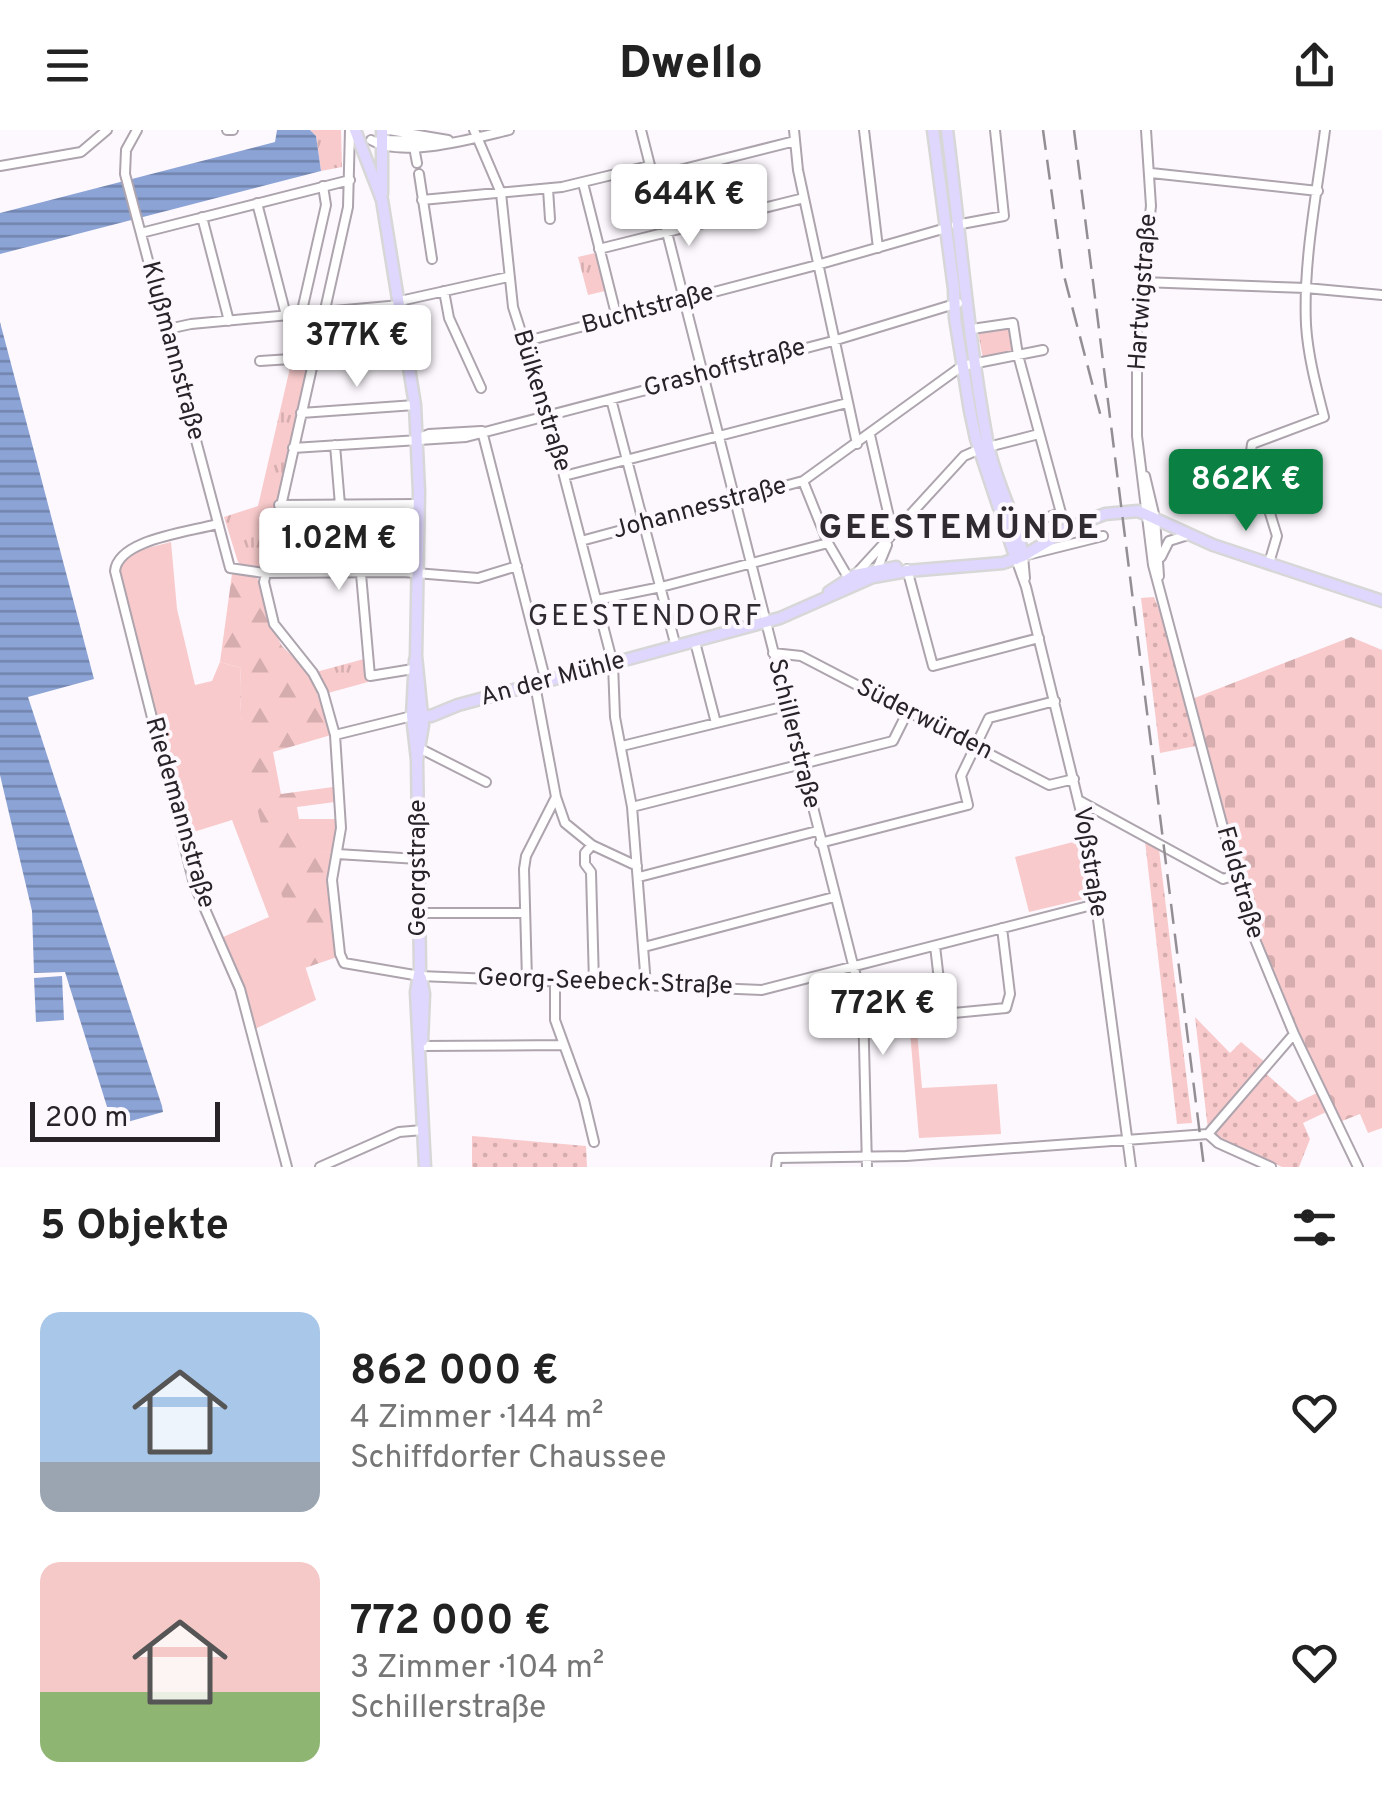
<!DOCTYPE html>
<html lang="de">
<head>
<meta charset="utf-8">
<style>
  body { margin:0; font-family:Overpass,sans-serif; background:#f2f2f2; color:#222; height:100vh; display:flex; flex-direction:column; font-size:38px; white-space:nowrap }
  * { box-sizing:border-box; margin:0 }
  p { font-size:32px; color:#767676 }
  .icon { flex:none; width:55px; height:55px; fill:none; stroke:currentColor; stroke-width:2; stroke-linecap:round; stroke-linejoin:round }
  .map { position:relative; height:1037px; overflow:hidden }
  .panel { display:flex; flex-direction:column; background:#fff; flex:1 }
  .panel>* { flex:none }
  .scale { position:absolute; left:30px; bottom:25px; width:190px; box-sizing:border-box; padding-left:10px; border:5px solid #272327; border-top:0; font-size:28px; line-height:35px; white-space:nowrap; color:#272327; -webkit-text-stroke:8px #fdf8fe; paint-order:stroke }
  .price { position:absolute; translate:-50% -85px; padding:0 22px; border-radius:10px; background:#fff; color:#222; font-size:32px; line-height:65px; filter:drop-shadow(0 2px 5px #0008) }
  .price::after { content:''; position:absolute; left:50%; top:60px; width:30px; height:22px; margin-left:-15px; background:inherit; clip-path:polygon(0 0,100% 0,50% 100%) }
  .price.selected { background:#0b8043; color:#fff }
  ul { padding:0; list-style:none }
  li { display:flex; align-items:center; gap:30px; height:250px; padding:0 40px }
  li span { display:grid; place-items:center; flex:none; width:280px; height:200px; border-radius:20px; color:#555 }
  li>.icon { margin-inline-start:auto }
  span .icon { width:120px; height:120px; fill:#fffc; stroke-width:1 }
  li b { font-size:42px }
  h2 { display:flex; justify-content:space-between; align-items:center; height:120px; padding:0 40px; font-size:42px }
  header { display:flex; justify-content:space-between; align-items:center; height:130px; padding:0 40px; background:#fff; font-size:45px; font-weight:800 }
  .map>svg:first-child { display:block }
  .grass { fill:#f8cacb }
  .forest { fill:url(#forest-firs) }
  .cemetery { fill:url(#cemetery-stones) }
  .park { fill:url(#park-tufts) }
  .garden { fill:url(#garden-dots) }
  .water { fill:url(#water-rules) }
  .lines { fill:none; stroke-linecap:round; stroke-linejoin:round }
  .minor-casing { stroke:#ada4ae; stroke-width:12 }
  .major-casing { stroke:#d8d7d8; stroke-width:15 }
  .minor { stroke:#fff; stroke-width:8 }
  .major { stroke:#dfd7fd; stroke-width:10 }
  .rail { stroke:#938e93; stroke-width:2.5; stroke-dasharray:20 10; stroke-linecap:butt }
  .labels { text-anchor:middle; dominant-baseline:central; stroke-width:8; stroke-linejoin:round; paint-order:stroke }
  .street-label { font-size:25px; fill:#272327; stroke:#fdf8fe }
  .quarter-label { font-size:30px; letter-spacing:2.5px; fill:#302a31; stroke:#fdf8fe }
  .district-label { font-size:35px; font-weight:bold; letter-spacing:2.5px; fill:#302a31; stroke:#fdf8fe }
</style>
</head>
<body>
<header><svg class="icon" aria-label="menu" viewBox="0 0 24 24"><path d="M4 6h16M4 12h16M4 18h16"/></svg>Dwello<svg class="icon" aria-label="share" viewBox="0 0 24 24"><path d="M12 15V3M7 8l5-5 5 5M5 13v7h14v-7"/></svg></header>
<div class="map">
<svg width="1382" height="1037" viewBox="0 0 1382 1037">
  <defs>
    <pattern id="forest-firs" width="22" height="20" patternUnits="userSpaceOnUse" patternTransform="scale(2.5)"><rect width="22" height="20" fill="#f8cacb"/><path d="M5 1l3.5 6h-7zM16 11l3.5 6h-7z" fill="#d5adae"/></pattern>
    <pattern id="cemetery-stones" width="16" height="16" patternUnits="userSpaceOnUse" patternTransform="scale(2.5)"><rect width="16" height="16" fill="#f8cacb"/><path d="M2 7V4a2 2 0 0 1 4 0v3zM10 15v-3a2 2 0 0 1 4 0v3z" fill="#d5adae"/></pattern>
    <pattern id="park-tufts" width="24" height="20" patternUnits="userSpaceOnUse" patternTransform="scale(2.5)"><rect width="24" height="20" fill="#f8cacb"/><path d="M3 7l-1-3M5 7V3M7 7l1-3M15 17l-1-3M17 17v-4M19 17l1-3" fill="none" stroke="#d5adae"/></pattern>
    <pattern id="garden-dots" width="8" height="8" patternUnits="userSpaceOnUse" patternTransform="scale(2.5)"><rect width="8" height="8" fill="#f8cacb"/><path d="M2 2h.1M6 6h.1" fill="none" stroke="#d5adae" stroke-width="1.8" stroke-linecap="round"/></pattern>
    <pattern id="water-rules" width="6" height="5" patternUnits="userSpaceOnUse" patternTransform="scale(2.5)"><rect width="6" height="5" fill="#8ca3d5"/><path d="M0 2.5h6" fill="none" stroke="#7284ad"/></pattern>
  </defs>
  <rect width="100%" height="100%" fill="#fdf8fe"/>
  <path class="grass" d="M171,412L177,479L195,555L212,551L220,532L241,538C236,596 252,650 267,706C282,761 298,816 316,870L255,899L246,864L223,807L269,787L232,690L187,704L119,445L122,431L132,422Z
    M298,689H337L334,723L304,720Z
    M1077,711L1088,768L1029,782L1015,727Z
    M916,889L922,958L997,954L1001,1004L919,1008L909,890Z"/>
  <path class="forest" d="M232,444L257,446L268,490L282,516L311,545L331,605L273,622L281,664L333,657L335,672L297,677L304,719L334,723L331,776L337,827L305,838C278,750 233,629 241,538L220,532Z"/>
  <path class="cemetery" d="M1351,507L1382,520V998L1368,1003L1360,984L1342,991L1296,900L1252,796L1192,569Z"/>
  <path class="park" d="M310,0H341L342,37L321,41L316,6Z
    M595,123L605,161L588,165L578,127Z
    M322,184L262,437L242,435L238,432L224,387L258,376L302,186Z
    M1011,197L1015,221L983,229L978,202Z
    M364,529L368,552L328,563L316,542Z"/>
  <path class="garden" d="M1154,467L1162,487L1196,616L1160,623L1141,468Z
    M1145,711L1159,719L1192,993L1177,994Z
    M1195,887L1230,923L1241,912L1266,933L1208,1000Z
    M1264,942L1298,972L1317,963L1326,982L1303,993L1310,1009L1299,1037H1282L1213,1005Z
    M472,1006L586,1016L587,1037H472Z"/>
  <path class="water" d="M277,0H310L316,6L321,41L0,124V83L275,12Z
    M0,192L94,549L28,567L162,976L163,982L113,996L65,842L34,843L32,781L0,645Z
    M62,846L64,890L36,892L34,848Z"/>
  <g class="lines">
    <g class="minor-casing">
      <path id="minor" d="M137,0L126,20L125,44L230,438L264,443L403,442L478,448L517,436
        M227,0H233
        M350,0L348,77L264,452L274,494L313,543L323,562L335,605L341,698L332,750L340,824L344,833L420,846L762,860L1096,774
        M389,0L448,10
        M474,0L501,63L513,177L550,292L613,534L615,587L632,677L646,855
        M641,0L863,874L867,1037
        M794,0L798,40L857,314
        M864,0L878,118
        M1146,0L1151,76L1137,197V306L1153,435L1249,795L1294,904L1358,1037
        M371,10C402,29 475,8 509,0
        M380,10L431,11
        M414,17L417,33
        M0,36L81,22L107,0
        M1151,43L1318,61
        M419,44L432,129
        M652,47L795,11
        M583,53L617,188
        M548,59L550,89
        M422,70L562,57L649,36
        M257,73L286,185
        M202,87L229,191
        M956,95L1004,86L995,0
        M141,103L350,50
        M599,119L804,68
        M1142,152L1306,158L1382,165
        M444,161L449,188L481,258
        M400,171L508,147
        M168,199L191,194L400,175
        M972,199L1013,193L1018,225L1061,383L1048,387
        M523,212L817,135L946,98
        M314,227L408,218
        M260,231L291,229L326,75L323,56
        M611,269L676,517
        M301,283L415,275
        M482,301L546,552
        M870,305L893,404
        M417,309L429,304L481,301
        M335,315L340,375
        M293,318L466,307L833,211L958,173
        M564,346L847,273
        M1145,346L1155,388L1159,446
        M803,351L828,413L849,449
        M279,375L419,374
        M309,375L313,417
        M217,394C190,402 118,409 115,441L194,754L240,859L287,1037
        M581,411L803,351L962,236L1043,220
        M1161,427L1169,411L1188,405
        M1016,429L1026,457L1087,707L1131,1037
        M1269,433L1277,406L1251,322L1252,314L1324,287C1316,256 1308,226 1306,195C1303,131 1317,63 1325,0
        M907,439L933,536L1039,508
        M361,444L370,546L413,539
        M875,444L887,415
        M855,445L964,326L980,319L1039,304
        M1025,448L1023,426L1103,406
        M597,470L661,457L828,413
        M695,512L716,593
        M773,523L801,526L1049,655L1074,649
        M535,555L556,667L565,693L592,715L637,736
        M335,605L412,586
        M622,616L786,576
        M421,619L486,652
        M1080,671L1223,749L1236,745
        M632,677L893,611L908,581
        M820,713L968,675L961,646L989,588L1055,571
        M592,715L585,723V734L591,742L594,853
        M337,724L418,729
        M639,747L817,701
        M418,783H524
        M935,816L943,884L1006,878L1010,864L1002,798
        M644,817L834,767
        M527,850L524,739L526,726L556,667
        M555,851V890L584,970L594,1012
        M421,916L564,915
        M1208,1004L1294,904
        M1208,1004L1218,1013L1271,1037
        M320,1037L399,1002L423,1000
        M776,1037L777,1028L906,1026L1208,1004"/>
    </g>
    <g class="major-casing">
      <path id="major" d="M355,0L382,70L415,275L419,362L416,526L423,595L417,630
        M933,0L954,159L955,188L970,281L976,309L1016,429
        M947,0C960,103 968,207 987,310C994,350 1016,386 1023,426
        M382,64V0
        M1066,399L1105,384L1138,381L1213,415L1382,471
        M829,462L855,445L896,437
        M415,530L412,586L417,630L420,838L416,862L425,1037
        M412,586H431L458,575L780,488L873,447L907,441L1003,433L1023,426L1072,397
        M421,848L424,864L422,911"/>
    </g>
    <use href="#minor" class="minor"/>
    <use href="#major" class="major"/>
    <path class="rail" d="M1043,0L1062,138L1102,291
      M1074,0L1204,1037"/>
  </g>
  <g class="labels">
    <g class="street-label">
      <text transform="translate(1144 162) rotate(-86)">Hartwigstraße</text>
      <text transform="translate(648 180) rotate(-15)">Buchtstraße</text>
      <text transform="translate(172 221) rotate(75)">Klußmannstraße</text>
      <text transform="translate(725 239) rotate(-15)">Grashoffstraße</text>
      <text transform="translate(541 271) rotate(73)">Bülkenstraße</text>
      <text transform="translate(700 379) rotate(-15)">Johannesstraße</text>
      <text transform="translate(553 550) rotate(-15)">An der Mühle</text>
      <text transform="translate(924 590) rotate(27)">Süderwürden</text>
      <text transform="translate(793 604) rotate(76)">Schillerstraße</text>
      <text transform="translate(179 683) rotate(74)">Riedemannstraße</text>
      <text transform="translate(1089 732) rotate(81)">Voßstraße</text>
      <text transform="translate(419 738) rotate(-90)">Georgstraße</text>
      <text transform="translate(1239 753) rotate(74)">Feldstraße</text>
      <text transform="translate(605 853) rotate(2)">Georg-Seebeck-Straße</text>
    </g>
    <g class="quarter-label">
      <text x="646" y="487">GEESTENDORF</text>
    </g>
    <g class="district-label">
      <text x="960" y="399">GEESTEMÜNDE</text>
    </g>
  </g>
</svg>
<div class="scale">200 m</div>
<b class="price" style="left:689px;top:119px">644K €</b>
<b class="price" style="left:357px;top:260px">377K €</b>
<b class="price selected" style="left:1246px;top:404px">862K €</b>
<b class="price" style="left:339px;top:463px">1.02M €</b>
<b class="price" style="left:883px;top:928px">772K €</b>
</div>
<section class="panel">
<h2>5 Objekte<svg class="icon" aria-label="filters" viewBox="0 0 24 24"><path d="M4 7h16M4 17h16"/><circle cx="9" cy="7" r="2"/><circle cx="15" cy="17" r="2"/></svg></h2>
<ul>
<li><span style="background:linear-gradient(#a9c7e8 75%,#9aa5b1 0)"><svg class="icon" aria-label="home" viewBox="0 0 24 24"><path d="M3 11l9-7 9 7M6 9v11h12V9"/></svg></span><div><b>862 000 €</b><p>4 Zimmer · 144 m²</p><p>Schiffdorfer Chaussee</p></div><svg class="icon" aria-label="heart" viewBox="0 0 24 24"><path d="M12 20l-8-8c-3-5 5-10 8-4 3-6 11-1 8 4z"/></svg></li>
<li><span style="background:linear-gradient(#f6c9c9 65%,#8fb573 0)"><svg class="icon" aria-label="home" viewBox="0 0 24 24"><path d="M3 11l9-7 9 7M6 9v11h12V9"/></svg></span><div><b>772 000 €</b><p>3 Zimmer · 104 m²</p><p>Schillerstraße</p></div><svg class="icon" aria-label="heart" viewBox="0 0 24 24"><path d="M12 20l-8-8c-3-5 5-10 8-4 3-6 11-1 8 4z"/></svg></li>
</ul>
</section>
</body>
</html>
